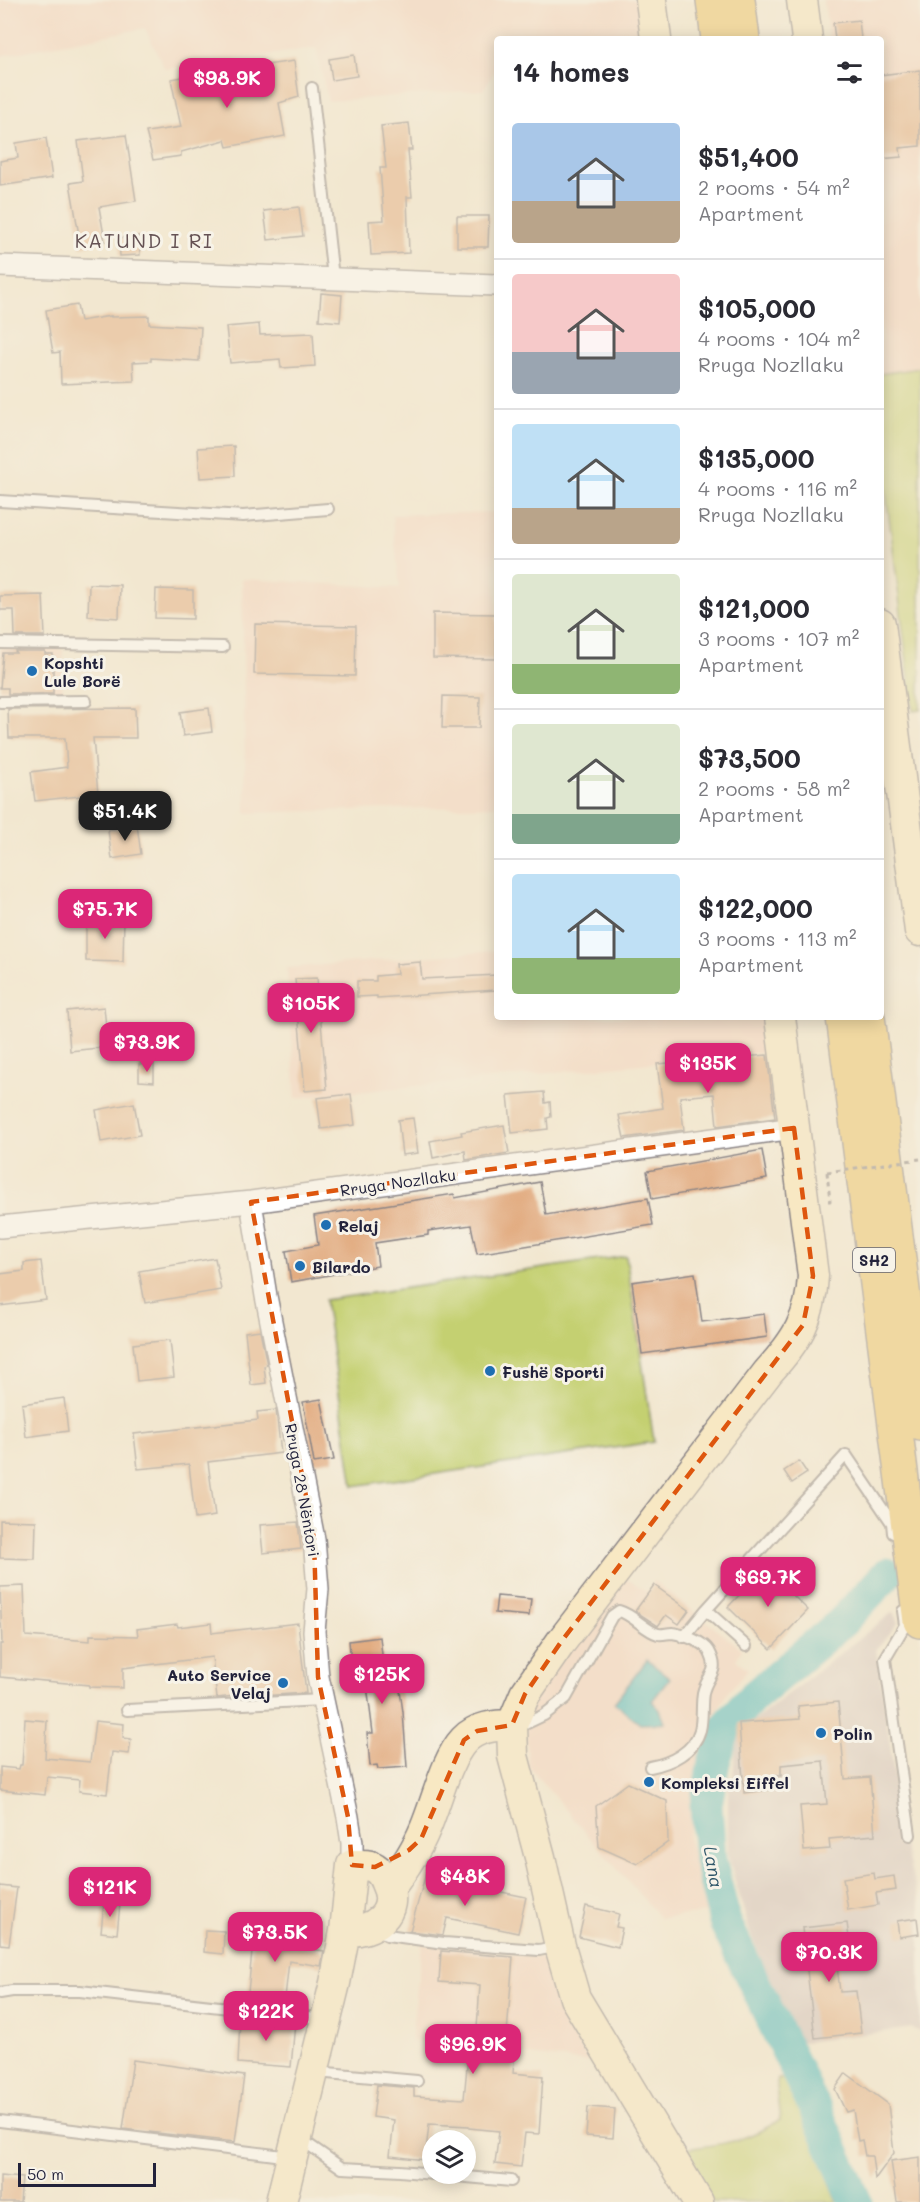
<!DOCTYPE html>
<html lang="en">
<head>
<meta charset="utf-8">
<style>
  body { margin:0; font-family:Mali,sans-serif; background:#f7f7f7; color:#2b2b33; height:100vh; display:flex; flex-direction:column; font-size:22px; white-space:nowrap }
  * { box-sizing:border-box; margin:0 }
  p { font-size:20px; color:#7c7c81 }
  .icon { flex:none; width:33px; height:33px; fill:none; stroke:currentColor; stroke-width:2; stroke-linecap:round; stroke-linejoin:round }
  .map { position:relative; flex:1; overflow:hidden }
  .details { position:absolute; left:494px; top:36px; width:390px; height:984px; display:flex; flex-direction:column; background:#fff; border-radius:6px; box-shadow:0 3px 15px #0003 }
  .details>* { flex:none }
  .fabs { position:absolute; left:422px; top:2130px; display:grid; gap:12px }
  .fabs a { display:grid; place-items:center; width:54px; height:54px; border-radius:50%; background:#fff; box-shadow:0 3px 15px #0003; font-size:30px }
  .scale { position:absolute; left:18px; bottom:15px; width:138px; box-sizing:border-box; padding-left:6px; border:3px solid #22223b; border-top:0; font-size:16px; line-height:21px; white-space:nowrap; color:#22223b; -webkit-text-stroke:4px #f7f3e8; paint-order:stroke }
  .price { position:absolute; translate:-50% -51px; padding:0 14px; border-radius:12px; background:#db2777; color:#fff; font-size:20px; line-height:39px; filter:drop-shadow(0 2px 3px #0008) }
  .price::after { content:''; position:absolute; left:50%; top:36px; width:18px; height:14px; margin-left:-9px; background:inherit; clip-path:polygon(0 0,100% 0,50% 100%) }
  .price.selected { background:#222; color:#fff }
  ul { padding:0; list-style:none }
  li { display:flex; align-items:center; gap:18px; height:150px; padding:0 18px }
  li+li { border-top:2px solid #e1e1e2 }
  li span { display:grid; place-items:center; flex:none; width:168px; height:120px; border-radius:6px; color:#555 }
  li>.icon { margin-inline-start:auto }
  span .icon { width:72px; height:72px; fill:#fffc; stroke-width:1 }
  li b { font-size:26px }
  h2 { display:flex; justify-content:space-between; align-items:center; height:72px; padding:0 18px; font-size:26px }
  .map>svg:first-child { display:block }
  .built { fill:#f4d3c0 }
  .industrial { fill:#d0c0bc }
  .green { fill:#c4d071; stroke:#737956; stroke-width:1.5 }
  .water { fill:#4ab9c0; stroke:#366e7e; stroke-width:1.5 }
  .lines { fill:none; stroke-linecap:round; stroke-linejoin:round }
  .river { stroke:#4ab9c0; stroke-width:33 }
  .building { fill:#e2ac81 }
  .lane-casing { stroke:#8a8486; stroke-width:14 }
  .street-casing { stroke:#8a8486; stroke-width:24 }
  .secondary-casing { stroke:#8a8486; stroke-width:33 }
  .highway-casing { stroke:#8a8486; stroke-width:36 }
  .path { stroke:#8a8486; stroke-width:3; stroke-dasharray:4.5 4.5; stroke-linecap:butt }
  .lane { stroke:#fff; stroke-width:10 }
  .street { stroke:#fff; stroke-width:21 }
  .secondary { stroke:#f8e8c3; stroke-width:30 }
  .highway { stroke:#edc569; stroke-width:33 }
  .path-bridge { stroke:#8a8486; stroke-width:3; stroke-dasharray:4.5 4.5; stroke-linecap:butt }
  .marked { fill:none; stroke:#de560e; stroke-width:4.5; stroke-dasharray:12 8; stroke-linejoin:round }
  .poi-dot { fill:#1f6fb2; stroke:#f7f3e8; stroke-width:2 }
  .labels { text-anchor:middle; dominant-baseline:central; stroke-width:6; stroke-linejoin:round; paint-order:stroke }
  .shield { fill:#f7f3e8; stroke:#62616f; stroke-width:1.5 }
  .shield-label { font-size:15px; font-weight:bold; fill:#22223b }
  .poi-label { font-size:16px; font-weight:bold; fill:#22223b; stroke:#f7f3e8; text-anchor:start }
  .street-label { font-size:16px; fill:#22223b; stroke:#f7f3e8 }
  .water-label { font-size:18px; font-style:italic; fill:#30576a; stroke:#f7f3e8 }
  .quarter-label { font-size:20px; letter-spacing:1.5px; fill:#655254; stroke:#f7f3e8 }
</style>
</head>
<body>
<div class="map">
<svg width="920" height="2202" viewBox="0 0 920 2202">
  <rect width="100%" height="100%" fill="#f7f3e8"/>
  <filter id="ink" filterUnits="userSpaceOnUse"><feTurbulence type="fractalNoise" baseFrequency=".0167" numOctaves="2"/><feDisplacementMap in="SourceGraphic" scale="12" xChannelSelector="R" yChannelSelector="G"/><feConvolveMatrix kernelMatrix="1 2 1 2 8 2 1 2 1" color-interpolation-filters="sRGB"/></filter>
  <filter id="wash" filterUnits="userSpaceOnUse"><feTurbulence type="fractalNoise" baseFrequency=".008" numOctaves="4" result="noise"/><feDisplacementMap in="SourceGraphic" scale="24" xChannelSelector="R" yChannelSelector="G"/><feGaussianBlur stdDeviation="1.35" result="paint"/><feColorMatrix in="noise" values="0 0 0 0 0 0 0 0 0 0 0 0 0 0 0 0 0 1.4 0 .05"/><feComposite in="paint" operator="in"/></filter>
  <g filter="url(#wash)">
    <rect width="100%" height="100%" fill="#f2e7d0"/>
    <path class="built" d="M0,0H651L656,39H496V69L483,90L328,101L316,48L165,69L145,28L0,56Z
      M824,0H920V368L881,374L880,39H829Z
      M496,512V806L246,813L242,579L400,588L392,515Z
      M0,648L63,649V693H0Z
      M496,951V1017H780L784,1050L296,1098L287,968Z
      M619,1574L648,1592L654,1580L742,1649L736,1660L748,1669L727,1693L715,1715L688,1838L704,1889L716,1912L660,1918L528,1766L526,1709Z
      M422,1944L542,1958L559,2011L589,2062L411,2041Z"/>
    <path class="industrial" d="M893,1612L898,1623L876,1649L904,1842L920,1906V2032L912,2028L796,2043L750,1933L728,1856V1780L733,1776L737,1734Z"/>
    <path class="green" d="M920,368V710L913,711L881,453L880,374Z
      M626,1256L654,1442L353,1486L325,1300Z
      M778,2079H789L838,2202H710L679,2150C721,2144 743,2143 780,2120L776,2087Z"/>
    <path class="water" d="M647,1660L670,1678L652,1701L660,1710L665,1723L640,1724L614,1703Z"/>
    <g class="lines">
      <path class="river" d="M856,2202L817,2113L725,1922L710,1860L706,1805L714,1762L725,1728L752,1698L842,1622L887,1574"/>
    </g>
    <g id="blocks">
      <path class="building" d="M859,20L861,39H835L833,23Z
        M354,55L357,76L332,80L329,59Z
        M294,61L299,97L279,103L285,136L227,147L225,140L181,152V156L153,160L146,132L181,127L171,79L223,70L224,71Z
        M920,70V146L900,148L901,157L880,159V75Z
        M409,123L412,150H408L412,197H407L409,253L371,255L369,221L384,220L380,168H386L381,126Z
        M126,135L136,201L99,207L105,241L81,247L70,183L83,181L78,141Z
        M46,138L52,178L0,186V161L18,158L16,143Z
        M299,207L303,236L268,240L264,211Z
        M457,216H489L488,247H457Z
        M139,236L140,255L120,256L119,238Z
        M321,293L342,295L340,322L319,320Z
        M77,305L80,321L111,316V317L149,316V324L201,327L199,361L151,358V361L133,362L134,381L61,384L60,352L53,353L46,310Z
        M259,324L260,335L313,333L315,366L281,368L280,359L230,363L226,327Z
        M234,446L235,476L200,478L198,448Z
        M89,584L120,585L119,618L88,616Z
        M156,589L193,590V619L155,618Z
        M43,595L45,636H15L14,610H0V596Z
        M433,613L496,614V659L433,658Z
        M255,624L356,626L355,676L254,674Z
        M15,651H45V654H53V694H8V688H0L3,653H16Z
        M443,696L480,697L479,728H442Z
        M135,708L136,738H93L98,794L35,801L31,772L67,767L65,738H9L8,709Z
        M209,708L212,732L183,736L180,712Z
        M137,825L141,854L112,859L108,830Z
        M86,919H124L123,962L86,961Z
        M420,962L422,979L496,975V990L377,998V996L357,997V981H376V976L397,974L396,964Z
        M317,978L327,1089L305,1091L295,979Z
        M104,1007L108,1047L70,1051L67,1011Z
        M767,1055L775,1118L717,1126L714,1094L680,1097L684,1130L624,1138L619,1115L663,1108L657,1064Z
        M139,1064H154V1082L139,1081Z
        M544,1092L545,1103L550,1102L551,1117L547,1118L548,1129L512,1133L508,1095Z
        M351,1094L355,1125L321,1129L317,1098Z
        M134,1103L140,1135L101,1142L96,1110Z
        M413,1118L418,1153L402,1155L398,1120Z
        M504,1125L509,1153L466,1160L465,1151L433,1158L430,1141L462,1135L461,1132Z
        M762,1150L767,1179L652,1199L647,1171Z
        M540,1182L546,1215L648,1198L653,1225L477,1254L471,1225L428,1231V1235L375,1243L378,1266L291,1282L286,1251L318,1245L314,1216L454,1194L455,1198Z
        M215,1258L221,1290L145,1303L139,1271Z
        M41,1261L46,1300L0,1306V1274L24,1271V1263Z
        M695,1273L702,1322L764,1314L767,1337L642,1354L632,1282Z
        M260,1330L267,1365L264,1366L266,1383L251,1385L245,1332Z
        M170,1340L174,1377L137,1381L133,1344Z
        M64,1398L68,1431L26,1437L22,1404Z
        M321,1399L334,1460L314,1463L303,1402Z
        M276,1410L281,1453L208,1462L215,1516L195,1519L189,1464L138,1469L134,1434L258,1420L257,1412Z
        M799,1461L807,1473L792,1483L784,1471Z
        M0,1520L36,1521L35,1559L0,1558Z
        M298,1522L301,1549L263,1553L260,1525Z
        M765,1568L808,1610L771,1649L728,1607Z
        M654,1585L689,1610L679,1624L666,1615L658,1626L635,1611Z
        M24,1586L26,1636L90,1641V1635L138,1636L137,1629L177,1624L178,1627L211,1623L212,1633L298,1623L306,1693L260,1696V1693L217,1698L212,1657L123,1668V1688L89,1687V1685L0,1677V1644H2L0,1587Z
        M497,1596L531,1599L529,1616L495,1613Z
        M380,1637L383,1663L396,1662L403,1712L407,1767L378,1769L377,1765L370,1766L367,1733H373L364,1662L351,1663L349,1641Z
        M838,1702L845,1779L870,1777L875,1835L829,1839L830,1849L804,1851L800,1806L827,1804L823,1761L781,1765V1776H774L776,1789L744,1793L739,1723L800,1719L798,1706Z
        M25,1719L47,1721L45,1758L90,1762L95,1721L124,1724L123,1738L131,1739L129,1754L112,1752L107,1794L79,1791L80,1780L47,1777L45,1795L0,1790V1767L19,1769L20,1765H22Z
        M628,1783L667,1801L668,1842L637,1864L599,1847L596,1806Z
        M426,1873L453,1880V1882L526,1897L518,1933L447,1918L443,1935L410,1931Z
        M874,1873L875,1879L894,1876L896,1890L876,1893L878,1905L848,1910L843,1878Z
        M0,1886L17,1888L9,1945L0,1944Z
        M104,1902L120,1904L117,1934L101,1932Z
        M586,1906L619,1914L616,1927L622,1928L618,1947L579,1937Z
        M917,1918L919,1934L899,1937L897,1921Z
        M255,1922L292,1927L289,1946L324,1951L321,1966L289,1961L284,2007L247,2002Z
        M847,1923L850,1945L835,1947L840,1992L856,1991L861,2033L815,2038L802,1928Z
        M205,1930L224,1931L223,1954L204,1952Z
        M441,1951L513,1957L505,2059L514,2060L513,2073L543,2076L539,2134L525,2133L521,2167L495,2164L499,2131L469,2128V2126L429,2124L425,2160L390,2156L394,2120L373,2117L377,2085L414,2088V2096L464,2099L468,2055L475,2056L480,1985L439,1982Z
        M245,2017L295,2023L291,2067L238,2063L240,2019L245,2020Z
        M133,2060L244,2076L235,2142L123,2129Z
        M846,2073L888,2104L894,2153L875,2179L872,2156H865L862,2140L858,2141L853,2110L846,2112L835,2089Z
        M588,2107L615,2109L613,2138L586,2136Z
        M920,2157V2202H897L891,2161Z
        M0,2176L22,2178L20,2202H0Z"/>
    </g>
  </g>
  <g filter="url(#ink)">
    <use href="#blocks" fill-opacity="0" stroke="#8a8486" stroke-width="1.5"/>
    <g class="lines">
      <g class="lane-casing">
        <path id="lane" d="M312,88L333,278
          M0,501L243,516L328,509
          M0,643L223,647
          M0,702L86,701
          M903,1611L905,1625L885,1659L910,1835
          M684,1637L706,1610
          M746,1646L706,1610L846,1455L892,1523L893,1533
          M127,1710L322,1700
          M517,1725H523L544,1715L566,1698L612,1616L619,1611C634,1615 644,1630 658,1634C663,1635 667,1633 672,1633C682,1634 704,1642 709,1651C721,1673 707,1674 703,1693C701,1705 703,1718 700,1730C694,1752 671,1763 650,1767
          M375,1926L387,1935L444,1943L539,1950L559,1946
          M0,1993L12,1991H80L325,2019
          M316,2072L417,2081
          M0,2121L291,2157
          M299,2138L342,2168L400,2171L511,2181"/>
      </g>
      <g class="street-casing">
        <path id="street" d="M0,266L496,285
          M251,1202L266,1296L314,1539L318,1589L314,1631L318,1677L348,1817L352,1843V1865
          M0,1227L251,1202L794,1128"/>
      </g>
      <g class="secondary-casing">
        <path id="secondary" d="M651,0L656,39
          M802,0L807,39
          M880,624L920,931
          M389,1889C403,1870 416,1851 425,1829C436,1804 446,1759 464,1740C476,1727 495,1725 512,1725
          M281,2202L335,1983L345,1931L352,1865C360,1865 369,1864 375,1868C380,1871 384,1877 386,1883C401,1913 373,1933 345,1931
          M698,2202L575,1998L560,1946L540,1857L513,1756L512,1725L525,1694L561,1642L768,1372C796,1341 811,1319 813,1276L780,1017"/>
      </g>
      <g class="highway-casing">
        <path id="highway" d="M713,0L718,39
          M738,0L743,39
          M843,1017L920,1621
          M868,1017L920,1423"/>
      </g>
      <path class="path" d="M827,1172L830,1201H828"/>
      <use href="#lane" class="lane"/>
      <use href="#street" class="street"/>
      <use href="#secondary" class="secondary"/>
      <use href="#highway" class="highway"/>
      <path class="path-bridge" d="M827,1172L920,1159"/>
    </g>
  </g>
  <path d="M0 0H920V2202H0ZM794,1128L813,1276L803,1325L561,1642L525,1694L512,1725L477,1731L464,1740L421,1839L409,1850L375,1867L352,1865L348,1817L318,1677L314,1539L251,1202Z" fill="#f2e7d0" fill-opacity=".55" fill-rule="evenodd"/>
  <path class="marked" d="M794,1128L813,1276L803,1325L561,1642L525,1694L512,1725L477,1731L464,1740L421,1839L409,1850L375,1867L352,1865L348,1817L318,1677L314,1539L251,1202Z"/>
  <g class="poi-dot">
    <circle cx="32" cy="671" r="6"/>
    <circle cx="326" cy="1225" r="6"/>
    <circle cx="300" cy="1266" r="6"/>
    <circle cx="490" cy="1371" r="6"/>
    <circle cx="283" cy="1683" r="6"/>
    <circle cx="821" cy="1733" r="6"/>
    <circle cx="649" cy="1782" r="6"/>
  </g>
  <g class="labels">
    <rect class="shield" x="853" y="1248" width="42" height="24" rx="4.5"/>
    <g class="shield-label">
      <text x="874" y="1260">SH2</text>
    </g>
    <g class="poi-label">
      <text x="44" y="662">Kopshti<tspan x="44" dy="18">Lule Borë</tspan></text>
      <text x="338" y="1225">Relaj</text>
      <text x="312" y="1266">Bilardo</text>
      <text x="502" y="1371">Fushë Sporti</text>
      <text x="271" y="1674" text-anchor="end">Auto Service<tspan x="271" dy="18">Velaj</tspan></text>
      <text x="833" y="1733">Polin</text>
      <text x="661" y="1782">Kompleksi Eiffel</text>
    </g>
    <g class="street-label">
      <text transform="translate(398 1182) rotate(-8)">Rruga Nozllaku</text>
      <text transform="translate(303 1490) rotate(80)">Rruga 28 Nëntori</text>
    </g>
    <g class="water-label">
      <text transform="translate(714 1867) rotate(80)">Lana</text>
    </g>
    <g class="quarter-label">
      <text x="144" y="240">KATUND I RI</text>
    </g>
  </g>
</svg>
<div class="fabs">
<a><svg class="icon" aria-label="layers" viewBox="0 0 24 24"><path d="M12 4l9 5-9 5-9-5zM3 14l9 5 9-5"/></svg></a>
</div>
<div class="scale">50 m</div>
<b class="price" style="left:227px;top:109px">$98.9K</b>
<b class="price selected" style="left:125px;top:842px">$51.4K</b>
<b class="price" style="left:105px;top:940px">$75.7K</b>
<b class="price" style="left:311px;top:1034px">$105K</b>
<b class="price" style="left:147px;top:1073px">$73.9K</b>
<b class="price" style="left:708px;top:1094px">$135K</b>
<b class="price" style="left:768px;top:1608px">$69.7K</b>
<b class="price" style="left:382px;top:1705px">$125K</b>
<b class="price" style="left:465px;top:1907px">$48K</b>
<b class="price" style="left:110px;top:1918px">$121K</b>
<b class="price" style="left:275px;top:1963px">$73.5K</b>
<b class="price" style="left:829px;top:1983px">$70.3K</b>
<b class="price" style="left:266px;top:2042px">$122K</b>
<b class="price" style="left:473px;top:2075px">$96.9K</b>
<section class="details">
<h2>14 homes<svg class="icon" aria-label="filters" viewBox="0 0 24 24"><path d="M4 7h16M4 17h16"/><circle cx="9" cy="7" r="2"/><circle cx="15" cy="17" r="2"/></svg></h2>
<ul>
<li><span style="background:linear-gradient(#a9c7e8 65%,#b9a48a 0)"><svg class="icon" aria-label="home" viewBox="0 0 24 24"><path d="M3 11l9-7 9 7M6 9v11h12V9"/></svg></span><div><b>$51,400</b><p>2 rooms · 54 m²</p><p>Apartment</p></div></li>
<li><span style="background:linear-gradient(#f6c9c9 65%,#9aa5b1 0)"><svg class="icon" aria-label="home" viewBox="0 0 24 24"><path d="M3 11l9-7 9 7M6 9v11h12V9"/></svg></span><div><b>$105,000</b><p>4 rooms · 104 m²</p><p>Rruga Nozllaku</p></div></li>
<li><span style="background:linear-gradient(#bfe0f5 70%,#b9a48a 0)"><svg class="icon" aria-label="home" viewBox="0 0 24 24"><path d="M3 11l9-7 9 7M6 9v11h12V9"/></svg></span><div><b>$135,000</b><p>4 rooms · 116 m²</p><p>Rruga Nozllaku</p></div></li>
<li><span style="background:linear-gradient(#dfe7d0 75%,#8fb573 0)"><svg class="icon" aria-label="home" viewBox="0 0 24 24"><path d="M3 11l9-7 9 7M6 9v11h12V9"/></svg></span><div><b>$121,000</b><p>3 rooms · 107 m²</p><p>Apartment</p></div></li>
<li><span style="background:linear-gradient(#dfe7d0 75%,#7fa58c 0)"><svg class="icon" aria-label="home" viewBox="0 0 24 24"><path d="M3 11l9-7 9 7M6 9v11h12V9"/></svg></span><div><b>$73,500</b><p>2 rooms · 58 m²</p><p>Apartment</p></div></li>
<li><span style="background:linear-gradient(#bfe0f5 70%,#8fb573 0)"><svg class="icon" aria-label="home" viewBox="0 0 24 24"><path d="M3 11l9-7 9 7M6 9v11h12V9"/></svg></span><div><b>$122,000</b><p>3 rooms · 113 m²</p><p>Apartment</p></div></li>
</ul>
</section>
</div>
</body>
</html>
